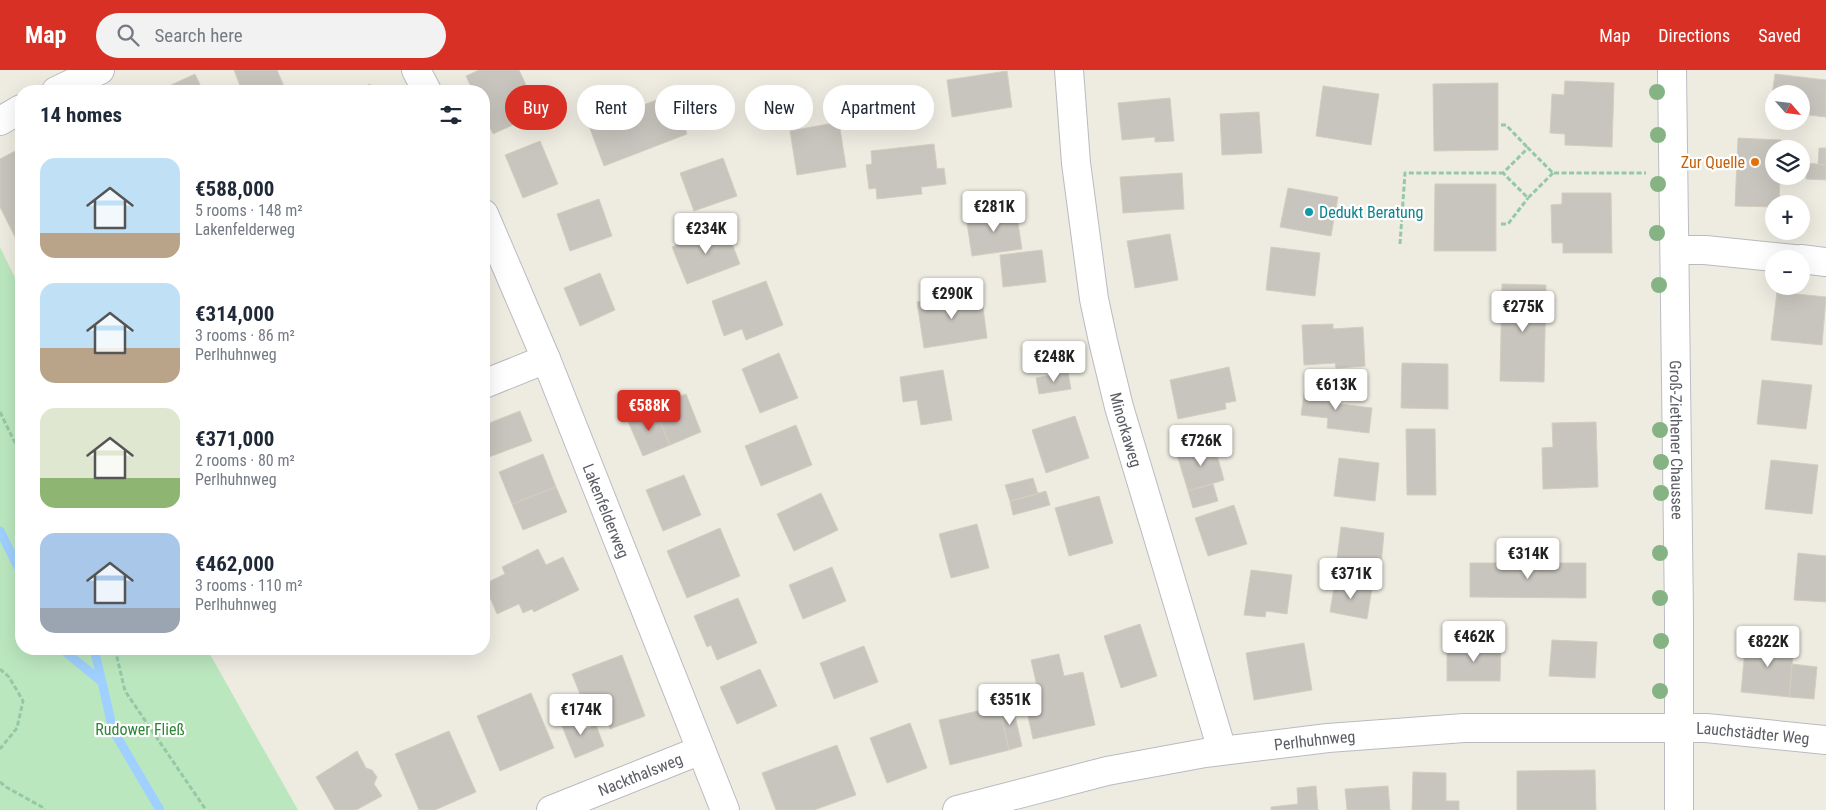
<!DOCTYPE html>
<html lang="en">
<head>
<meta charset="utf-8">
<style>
  body { margin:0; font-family:"Roboto Condensed",sans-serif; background:#f2f2f3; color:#1f2937; height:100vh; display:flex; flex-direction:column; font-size:19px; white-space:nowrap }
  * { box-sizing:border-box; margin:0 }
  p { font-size:16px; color:#747a83 }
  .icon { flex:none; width:28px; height:28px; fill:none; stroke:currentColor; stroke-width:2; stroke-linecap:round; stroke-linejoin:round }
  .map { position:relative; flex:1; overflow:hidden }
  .drawer { position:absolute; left:15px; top:15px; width:475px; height:570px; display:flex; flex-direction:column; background:#fff; border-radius:20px; box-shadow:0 5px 20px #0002 }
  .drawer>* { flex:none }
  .top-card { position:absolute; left:505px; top:15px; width:475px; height:45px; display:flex; gap:10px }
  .needle { width:32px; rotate:118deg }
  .tools { position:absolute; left:1765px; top:15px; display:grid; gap:10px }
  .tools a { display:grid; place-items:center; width:45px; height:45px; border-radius:50%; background:#fff; box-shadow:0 5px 20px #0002; font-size:25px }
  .price { position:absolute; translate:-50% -42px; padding:0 11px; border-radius:5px; background:#fff; color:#222; font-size:16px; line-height:32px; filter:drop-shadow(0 1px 2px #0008) }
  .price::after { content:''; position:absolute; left:50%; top:30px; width:15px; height:11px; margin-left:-8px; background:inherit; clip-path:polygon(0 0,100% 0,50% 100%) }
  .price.current { background:#d93025; color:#fff }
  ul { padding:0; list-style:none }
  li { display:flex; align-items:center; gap:15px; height:125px; padding:0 25px }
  li span { display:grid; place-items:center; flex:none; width:140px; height:100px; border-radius:15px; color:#555 }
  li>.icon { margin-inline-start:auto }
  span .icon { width:60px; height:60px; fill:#fffc; stroke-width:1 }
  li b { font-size:21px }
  h2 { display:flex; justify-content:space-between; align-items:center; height:60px; padding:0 25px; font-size:21px }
  .tag { padding:0 18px; border-radius:22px; background:#fff; box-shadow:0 5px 20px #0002; font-size:18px; line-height:45px }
  .tag.current { background:#d93025; color:#fff }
  header { display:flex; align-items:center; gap:30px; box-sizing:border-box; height:70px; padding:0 25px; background:#d93025; color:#fff }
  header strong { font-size:24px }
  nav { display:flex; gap:28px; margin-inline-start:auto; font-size:18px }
  .search { width:350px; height:45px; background:#f2f2f3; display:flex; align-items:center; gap:12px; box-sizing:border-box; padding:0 18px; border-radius:28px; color:#747a83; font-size:19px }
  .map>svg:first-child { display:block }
  .green { fill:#bbe7be }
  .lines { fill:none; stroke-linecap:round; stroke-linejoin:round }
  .stream { stroke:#9fd0ff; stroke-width:9 }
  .building { fill:#c8c5be; stroke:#d3cebf }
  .street-casing { stroke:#b9bbc1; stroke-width:30 }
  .secondary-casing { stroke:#babdc4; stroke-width:30 }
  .path { stroke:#94c8a6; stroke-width:3; stroke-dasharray:5 2.5; stroke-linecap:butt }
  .street { stroke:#fff; stroke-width:28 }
  .secondary { stroke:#fff; stroke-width:28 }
  .tree { fill:#85b384 }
  .food-dot { fill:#e8710a; stroke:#fff; stroke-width:2 }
  .culture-dot { fill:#0f9aa8; stroke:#fff; stroke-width:2 }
  .labels { text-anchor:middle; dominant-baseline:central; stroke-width:4.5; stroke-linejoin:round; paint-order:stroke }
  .food-label { font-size:16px; fill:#c56008; stroke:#fff; text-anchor:end }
  .culture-label { font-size:16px; fill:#0d838f; stroke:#fff; text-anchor:start }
  .street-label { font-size:16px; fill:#5a5d63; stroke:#fff }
  .park-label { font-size:16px; fill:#2f8538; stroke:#fff }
</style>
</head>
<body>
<header>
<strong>Map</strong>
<div class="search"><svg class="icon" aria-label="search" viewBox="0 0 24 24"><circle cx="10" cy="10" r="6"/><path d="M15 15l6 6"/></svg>Search here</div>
<nav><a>Map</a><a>Directions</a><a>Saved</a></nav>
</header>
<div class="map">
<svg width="1826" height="740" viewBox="0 0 1826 740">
  <rect width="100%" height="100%" fill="#eeece1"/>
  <path class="green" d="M0,177L21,220V579H207L298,740H0Z"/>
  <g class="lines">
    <path class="stream" d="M0,461L21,503
      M62,579L102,612L113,660L160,740
      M94,579L102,612"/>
  </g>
  <path class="building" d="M234,0H277L286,21H242Z
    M479,0H519L539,43L493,64L484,45V21H473L466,6Z
    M1007,1L1012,37L952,47L947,10Z
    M195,4L203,21H158Z
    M1775,4L1826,10V47L1801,44V24H1774V40H1770Z
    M1565,11L1614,13L1612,77L1565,75V64L1550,63L1552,24L1564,25Z
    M1498,13V80L1434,81L1433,14Z
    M370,14L373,21H355Z
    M1323,16L1379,24L1371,75L1316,66Z
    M672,24L687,64L604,96L589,56Z
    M1170,28L1174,71L1155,72V67L1122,70L1118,33Z
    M1259,42L1262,83L1222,85L1220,44Z
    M839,52L846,97L797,105L790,61Z
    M1738,68L1781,70V79H1774V106H1780L1779,134H1774V137L1735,136Z
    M540,71L558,114L523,128L505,85Z
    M934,74L937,99L944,98L946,114L921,117L922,124L877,129L876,118L869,119L866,95L872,94L871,81Z
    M21,78V174L19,175L0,137V89Z
    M1819,78H1826V95L1818,94Z
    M723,88L737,126L694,141L680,103Z
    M1807,93L1826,95V110L1806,109Z
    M1182,103L1184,139L1123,143L1120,107Z
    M1435,114H1496V181H1434Z
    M1288,118L1338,127L1331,166L1280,157Z
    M1562,123H1611L1612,183H1563V173H1552L1551,135L1562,134Z
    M599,129L612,166L570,181L557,144Z
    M1016,140L1022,179L972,186L966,147Z
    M725,156L740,194L687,214L672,177Z
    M1170,164L1178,210L1135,218L1127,171Z
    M1271,177L1320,183L1315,226L1266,220Z
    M1042,180L1046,212L1003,217L1000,185Z
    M600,203L615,240L580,256L564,218Z
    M766,211L783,255L746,270L742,259L724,266L712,231Z
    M1502,214L1546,215L1544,312L1500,311Z
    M1777,222L1826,227L1822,275L1771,270Z
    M981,223L987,268L924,278L917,232Z
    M1333,254V259L1363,257L1365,296L1336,298L1335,293L1304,295L1302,255Z
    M779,283L798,328L760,343L742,299Z
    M1402,293L1448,294V339L1401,338Z
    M1229,297L1236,331L1225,333L1226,339L1178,349L1170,310Z
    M943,300L952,350L921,355L917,330L903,332L900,307Z
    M1068,302L1071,319L1039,324L1036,308Z
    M1762,310L1812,315L1806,359L1757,354Z
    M1305,317L1341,322L1340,334L1372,338L1369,363L1327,358L1328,348L1301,345Z
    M686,324L701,362L670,375L654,337Z
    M654,337L670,375L643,386L627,349Z
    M520,341L532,371L489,387L484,374V355Z
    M1075,346L1089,388L1046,403L1032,360Z
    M1596,352L1598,417L1543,419L1542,378L1553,377L1552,353Z
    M796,355L812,395L761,416L745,376Z
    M1406,359H1435L1436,425H1407Z
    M1214,374L1224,410L1188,421L1177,385Z
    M543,384L556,417L512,434L499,402Z
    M1339,388L1379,393L1375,431L1334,426Z
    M1771,390L1818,395L1812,444L1765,439Z
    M684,405L701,445L663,461L646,420Z
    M1033,408L1038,424L1010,431L1005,415Z
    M1213,414L1218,431L1193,438L1188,421Z
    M556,417L567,442L523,460L512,434Z
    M1046,421L1050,435L1013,445L1010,431Z
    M821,423L838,460L794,481L777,444Z
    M1099,426L1113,473L1069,486L1055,438Z
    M1234,435L1247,474L1208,486L1195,448Z
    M977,454L989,498L951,508L939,464Z
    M1341,457L1384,463L1381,495L1337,489Z
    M720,458L740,506L687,528L667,481Z
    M538,479L546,495L563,487L579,520L534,542L532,539L523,543L519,534L497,544L484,514L505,504L502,497Z
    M1798,483L1826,486V532L1794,530Z
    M1470,493H1586V528L1470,527Z
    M832,497L846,531L803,549L789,515Z
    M1251,500L1292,505L1287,544L1266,541L1265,547L1244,545Z
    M1335,511L1372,518L1367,549L1330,542Z
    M738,528L757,573L717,590L711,575L707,577L694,546Z
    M1140,554L1157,606L1121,618L1104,566Z
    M1746,569L1794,573L1789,627L1741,622Z
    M1552,570L1597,572L1595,608L1549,606Z
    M1304,573L1312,620L1254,630L1246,583Z
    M864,576L878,612L834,629L820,593Z
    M1447,576H1501L1500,611H1447Z
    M1059,584L1064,606L1083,602L1095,655L1033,669L1022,619L1037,616L1031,590Z
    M622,585L645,646L610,659L602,638L588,644L572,604Z
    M1792,594L1817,597L1814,629L1789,627Z
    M760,599L777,636L737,654L720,617Z
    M531,623L554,678L500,701L477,646Z
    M1012,633L1022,676L1009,680L999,636Z
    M999,636L1009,680L950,695L939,650Z
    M579,643L585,659L596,655L604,676L575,688L560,651Z
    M910,653L927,698L887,713L870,668Z
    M449,661L476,722L435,740H419L395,684Z
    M837,675L856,725L814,740H776L762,703Z
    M357,681L366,698L372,700L377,707L374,714L382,726L356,740H335L316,707Z
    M1595,700L1596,740H1517V701Z
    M1413,702L1446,703V731H1459V740H1412Z
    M1316,716L1318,740H1271V737L1298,734L1297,718Z
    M1388,716L1390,740H1347L1345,719Z"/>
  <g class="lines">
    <g class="street-casing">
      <g id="street">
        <path d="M416,0L427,21"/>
        <path id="s1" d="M1069,0L1076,93L1094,229L1103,271L1119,337L1222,680"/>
        <path d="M56,21L100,0"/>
        <path d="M0,51L21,39"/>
        <path id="s2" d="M484,144L546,289L725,740"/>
        <path d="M1675,180H1705L1794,189"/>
        <path d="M1801,189L1826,192"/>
        <path d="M484,314L546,289"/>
        <path id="s3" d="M551,740L701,680"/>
        <path id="s4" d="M957,740L1107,701L1205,683L1328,668L1464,658H1706L1826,670"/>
      </g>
    </g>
    <g class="secondary-casing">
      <g id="secondary">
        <path id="s5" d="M1672,0L1679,546V740"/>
      </g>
    </g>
    <path class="path" d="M1501,55H1506L1528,78
      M1553,103L1528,128L1503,103L1528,78L1553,103H1646
      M1501,154H1508L1528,128
      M1400,174L1405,103H1503
      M0,342L21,385
      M115,579L125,621L206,740
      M0,599L9,607L23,631L17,658L0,679
      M0,712L6,717L42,737L45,740"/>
    <use href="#street" class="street"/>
    <use href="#secondary" class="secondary"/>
  </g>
  <g class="tree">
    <circle cx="1657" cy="22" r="8"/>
    <circle cx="1658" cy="65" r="8"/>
    <circle cx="1658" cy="114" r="8"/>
    <circle cx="1657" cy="163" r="8"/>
    <circle cx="1659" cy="215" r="8"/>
    <circle cx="1660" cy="360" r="8"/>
    <circle cx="1661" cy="392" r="8"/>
    <circle cx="1661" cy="423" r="8"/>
    <circle cx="1660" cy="483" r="8"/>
    <circle cx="1660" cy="528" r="8"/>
    <circle cx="1661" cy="571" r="8"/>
    <circle cx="1660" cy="621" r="8"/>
  </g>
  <circle class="food-dot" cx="1755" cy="92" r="5"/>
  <circle class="culture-dot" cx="1309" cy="142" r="5"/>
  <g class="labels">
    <g class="food-label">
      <text x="1745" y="92">Zur Quelle</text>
    </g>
    <g class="culture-label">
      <text x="1319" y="142">Dedukt Beratung</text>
    </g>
    <g class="street-label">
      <text stroke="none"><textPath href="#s1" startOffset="365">Minorkaweg</textPath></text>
      <text stroke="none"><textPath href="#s5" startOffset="370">Groß-Ziethener Chaussee</textPath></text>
      <text stroke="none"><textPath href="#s2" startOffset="321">Lakenfelderweg</textPath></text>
      <text stroke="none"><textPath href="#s4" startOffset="804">Lauchstädter Weg</textPath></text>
      <text stroke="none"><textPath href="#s4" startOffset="365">Perlhuhnweg</textPath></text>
      <text stroke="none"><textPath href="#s3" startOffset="96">Nackthalsweg</textPath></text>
    </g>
    <g class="park-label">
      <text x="140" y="659">Rudower Fließ</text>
    </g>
  </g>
</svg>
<div class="tools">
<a><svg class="needle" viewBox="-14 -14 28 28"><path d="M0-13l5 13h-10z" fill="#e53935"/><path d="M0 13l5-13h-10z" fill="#747a83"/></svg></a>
<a><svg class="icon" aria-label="layers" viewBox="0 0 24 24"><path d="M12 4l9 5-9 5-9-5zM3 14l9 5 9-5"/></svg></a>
<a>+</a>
<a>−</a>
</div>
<b class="price" style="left:994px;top:163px">€281K</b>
<b class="price" style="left:706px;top:185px">€234K</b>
<b class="price" style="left:952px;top:250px">€290K</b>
<b class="price" style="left:1523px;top:263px">€275K</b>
<b class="price" style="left:1054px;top:313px">€248K</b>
<b class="price" style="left:1336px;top:341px">€613K</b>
<b class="price current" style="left:649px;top:362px">€588K</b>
<b class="price" style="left:1201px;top:397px">€726K</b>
<b class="price" style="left:1528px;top:510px">€314K</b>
<b class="price" style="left:1351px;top:530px">€371K</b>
<b class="price" style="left:1474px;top:593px">€462K</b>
<b class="price" style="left:1768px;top:598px">€822K</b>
<b class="price" style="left:1010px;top:656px">€351K</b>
<b class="price" style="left:581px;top:666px">€174K</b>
<div class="top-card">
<a class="tag current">Buy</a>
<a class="tag">Rent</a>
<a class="tag">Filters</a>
<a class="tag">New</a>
<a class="tag">Apartment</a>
</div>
<section class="drawer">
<h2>14 homes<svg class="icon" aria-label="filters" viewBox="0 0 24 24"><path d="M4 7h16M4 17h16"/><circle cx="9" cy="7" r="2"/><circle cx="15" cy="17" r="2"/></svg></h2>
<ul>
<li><span style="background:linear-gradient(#bfe0f5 75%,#b9a48a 0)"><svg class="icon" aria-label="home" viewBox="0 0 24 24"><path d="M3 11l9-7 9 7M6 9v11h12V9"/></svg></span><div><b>€588,000</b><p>5 rooms · 148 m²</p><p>Lakenfelderweg</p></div></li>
<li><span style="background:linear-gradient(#bfe0f5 65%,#b9a48a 0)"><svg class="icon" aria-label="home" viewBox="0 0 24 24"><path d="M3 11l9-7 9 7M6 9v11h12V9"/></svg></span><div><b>€314,000</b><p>3 rooms · 86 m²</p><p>Perlhuhnweg</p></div></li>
<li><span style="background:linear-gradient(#dfe7d0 70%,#8fb573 0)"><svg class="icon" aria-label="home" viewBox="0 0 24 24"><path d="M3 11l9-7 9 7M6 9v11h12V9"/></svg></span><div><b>€371,000</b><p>2 rooms · 80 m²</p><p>Perlhuhnweg</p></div></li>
<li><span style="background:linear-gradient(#a9c7e8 75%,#9aa5b1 0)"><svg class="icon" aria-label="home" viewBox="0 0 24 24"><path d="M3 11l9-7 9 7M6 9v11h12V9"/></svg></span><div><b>€462,000</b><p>3 rooms · 110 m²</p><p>Perlhuhnweg</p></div></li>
</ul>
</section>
</div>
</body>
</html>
